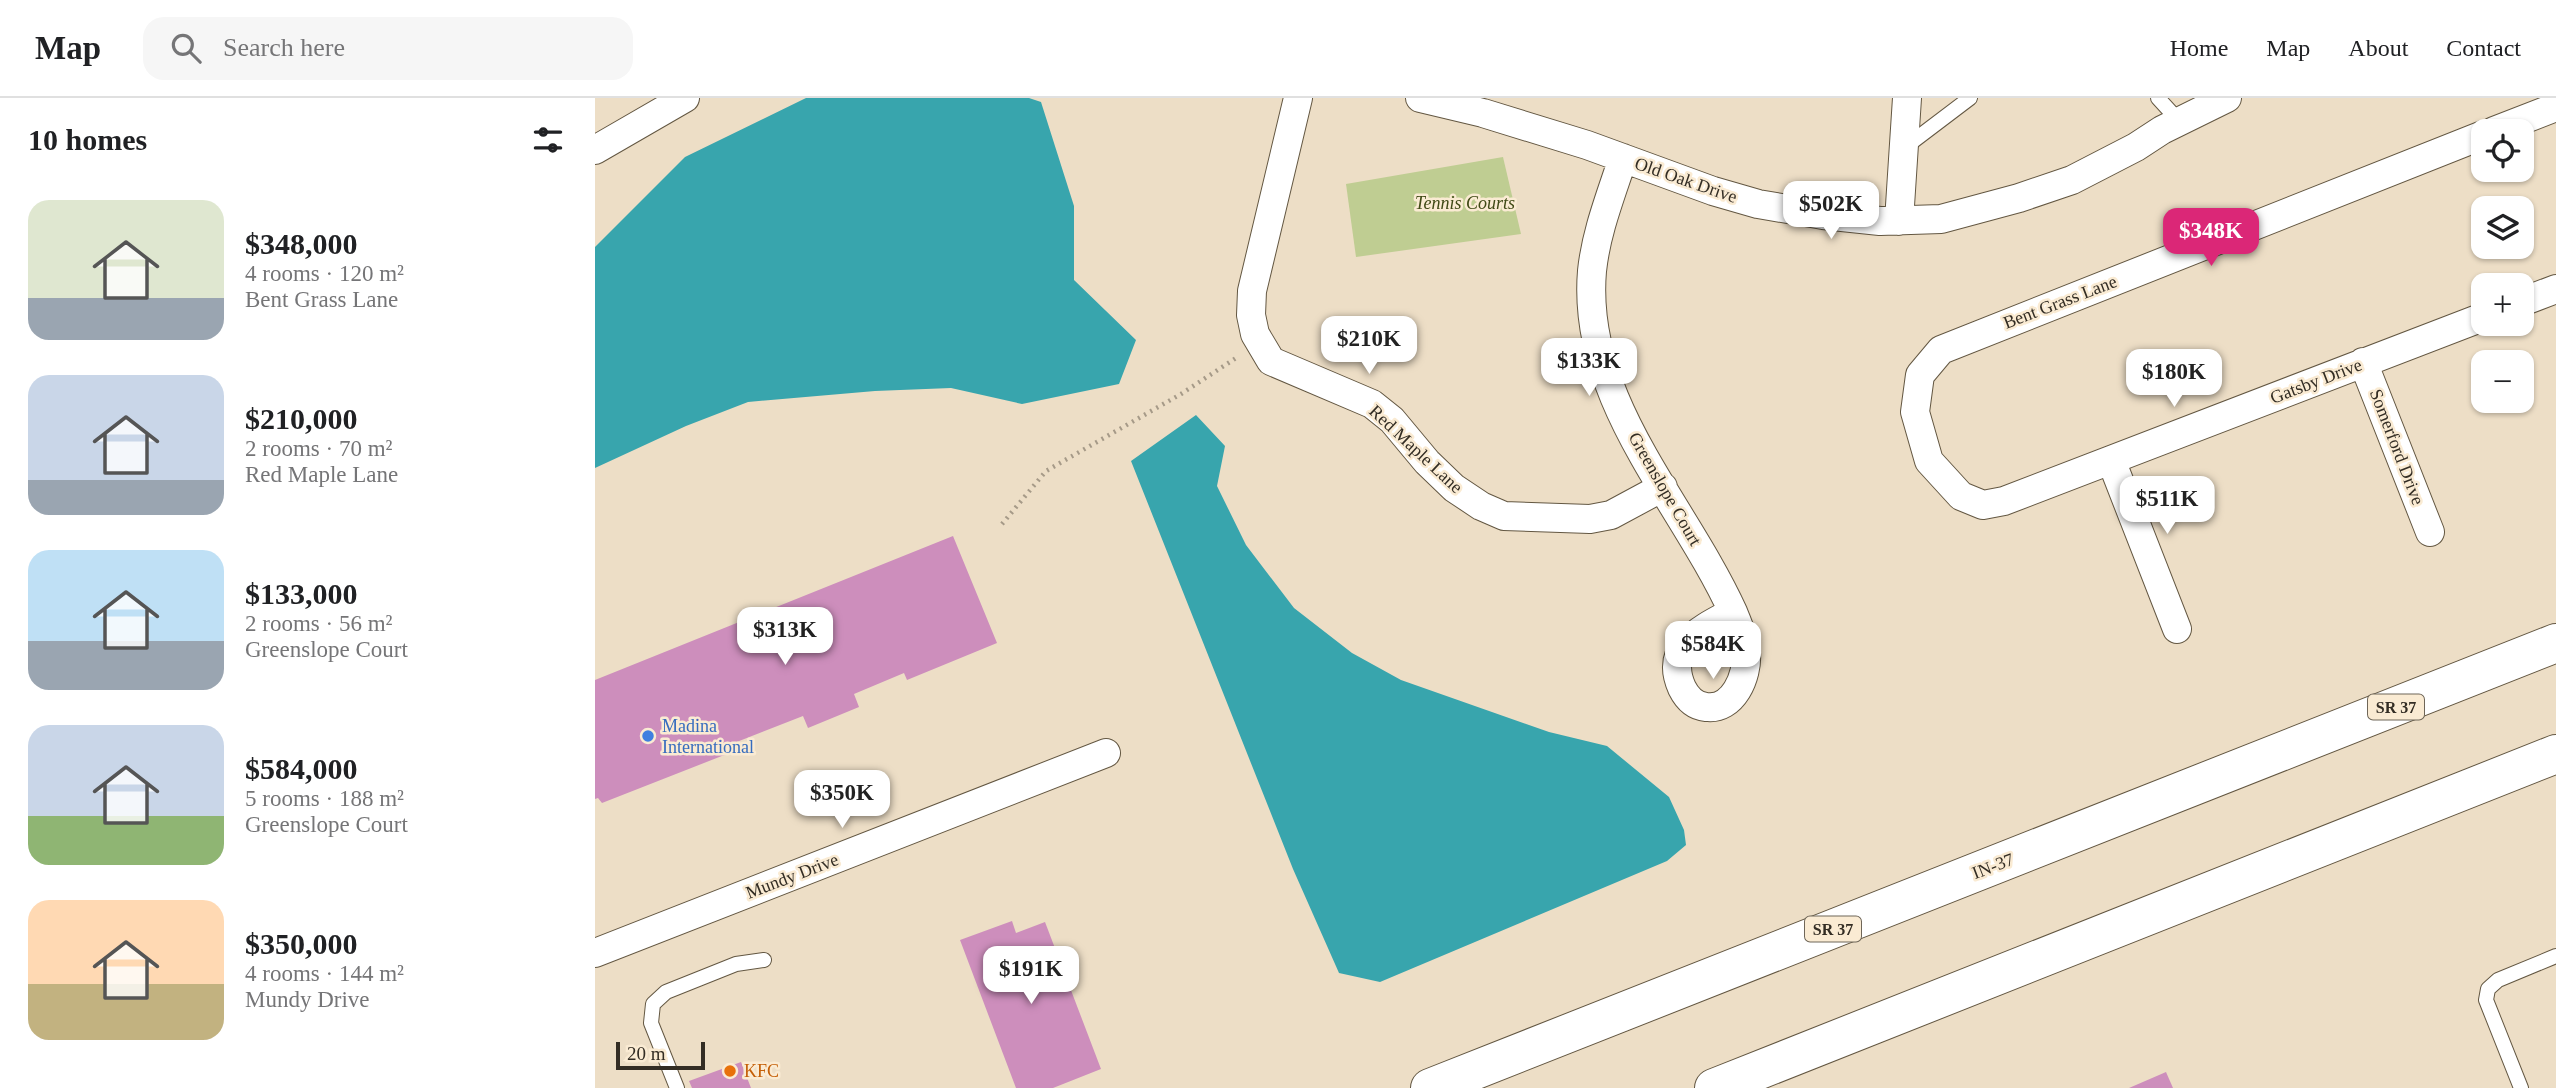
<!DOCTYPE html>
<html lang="en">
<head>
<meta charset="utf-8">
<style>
  body { margin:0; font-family:"Times New Roman",serif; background:#f6f6f6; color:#202124; height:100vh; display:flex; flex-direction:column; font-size:26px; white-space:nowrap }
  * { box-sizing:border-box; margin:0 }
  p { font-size:23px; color:#757577 }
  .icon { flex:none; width:38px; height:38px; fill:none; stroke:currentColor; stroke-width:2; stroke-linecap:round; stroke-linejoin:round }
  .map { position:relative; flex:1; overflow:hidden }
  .sheet { display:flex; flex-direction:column; background:#fff; width:595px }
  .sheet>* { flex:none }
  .fabs { position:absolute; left:1876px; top:21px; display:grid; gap:14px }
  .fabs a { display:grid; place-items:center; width:63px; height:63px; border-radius:14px; background:#fff; box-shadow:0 2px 5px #0004; font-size:35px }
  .scale { position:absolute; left:21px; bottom:18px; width:89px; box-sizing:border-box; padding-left:7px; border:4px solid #332d24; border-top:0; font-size:19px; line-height:24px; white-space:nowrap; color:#332d24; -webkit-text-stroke:5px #faebd3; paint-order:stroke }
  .price { position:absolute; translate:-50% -60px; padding:0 16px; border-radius:14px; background:#fff; color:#222; font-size:23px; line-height:46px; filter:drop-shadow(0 2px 4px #0008) }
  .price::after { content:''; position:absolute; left:50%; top:42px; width:21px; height:16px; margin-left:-10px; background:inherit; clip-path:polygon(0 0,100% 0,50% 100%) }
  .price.current { background:#db2777; color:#fff }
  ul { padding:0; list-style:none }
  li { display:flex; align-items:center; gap:21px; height:175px; padding:0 28px }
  li span { display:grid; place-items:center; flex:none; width:196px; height:140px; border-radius:21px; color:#555 }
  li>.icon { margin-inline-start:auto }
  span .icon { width:84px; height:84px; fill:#fffc; stroke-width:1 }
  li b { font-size:30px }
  h2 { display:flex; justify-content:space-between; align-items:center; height:84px; padding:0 28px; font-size:30px }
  header { display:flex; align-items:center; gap:42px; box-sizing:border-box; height:98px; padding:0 35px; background:#fff; border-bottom:2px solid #e0e0e0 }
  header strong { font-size:33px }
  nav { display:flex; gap:38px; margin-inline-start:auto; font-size:24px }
  .search { width:490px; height:63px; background:#f6f6f6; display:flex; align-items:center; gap:18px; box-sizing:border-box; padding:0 24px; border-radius:21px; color:#757577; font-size:26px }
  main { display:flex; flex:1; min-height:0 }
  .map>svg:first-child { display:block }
  .green { fill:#bfcd92 }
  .water { fill:#38a5ad }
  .building { fill:#cd8ebc }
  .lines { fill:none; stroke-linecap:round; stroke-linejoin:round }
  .service-casing { stroke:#635742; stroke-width:16 }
  .minor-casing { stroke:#635742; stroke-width:30 }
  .motorway-casing { stroke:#635742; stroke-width:40 }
  .path { stroke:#a69a88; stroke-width:4.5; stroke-dasharray:2 5; stroke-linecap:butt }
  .service { stroke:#fff; stroke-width:14 }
  .minor { stroke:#fff; stroke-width:28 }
  .motorway { stroke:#fff; stroke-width:38 }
  .shop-dot { fill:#3f7fe0; stroke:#faebd3; stroke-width:2.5 }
  .food-dot { fill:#e8710a; stroke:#faebd3; stroke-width:2.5 }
  .labels { text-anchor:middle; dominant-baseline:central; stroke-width:5; stroke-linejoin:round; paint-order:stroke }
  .shield { fill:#faebd3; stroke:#6f6658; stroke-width:2 }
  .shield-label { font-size:16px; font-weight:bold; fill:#332d24 }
  .street-label { font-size:18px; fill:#332d24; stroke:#faebd3 }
  .park-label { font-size:18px; font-style:italic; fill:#404a16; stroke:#faebd3 }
  .shop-label { font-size:18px; fill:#366cbe; stroke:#faebd3; text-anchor:start }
  .food-label { font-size:18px; fill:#c56008; stroke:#faebd3; text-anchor:start }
</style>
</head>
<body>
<header>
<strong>Map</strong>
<div class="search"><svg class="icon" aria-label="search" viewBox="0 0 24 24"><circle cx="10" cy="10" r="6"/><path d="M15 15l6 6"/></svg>Search here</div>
<nav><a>Home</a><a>Map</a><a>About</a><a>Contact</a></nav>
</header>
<main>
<section class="sheet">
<h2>10 homes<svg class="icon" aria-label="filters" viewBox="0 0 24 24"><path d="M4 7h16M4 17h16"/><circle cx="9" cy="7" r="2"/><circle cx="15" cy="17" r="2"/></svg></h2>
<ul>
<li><span style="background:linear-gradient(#dfe7d0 70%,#9aa5b1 0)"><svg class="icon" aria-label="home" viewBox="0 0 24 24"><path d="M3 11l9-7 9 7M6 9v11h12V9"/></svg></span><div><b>$348,000</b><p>4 rooms · 120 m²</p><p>Bent Grass Lane</p></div></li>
<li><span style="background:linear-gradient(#c9d6e8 75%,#9aa5b1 0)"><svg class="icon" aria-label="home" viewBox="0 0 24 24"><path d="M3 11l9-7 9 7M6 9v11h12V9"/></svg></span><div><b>$210,000</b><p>2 rooms · 70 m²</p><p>Red Maple Lane</p></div></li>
<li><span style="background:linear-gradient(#bfe0f5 65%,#9aa5b1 0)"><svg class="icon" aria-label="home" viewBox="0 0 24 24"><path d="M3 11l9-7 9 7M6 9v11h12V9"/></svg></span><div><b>$133,000</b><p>2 rooms · 56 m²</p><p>Greenslope Court</p></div></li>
<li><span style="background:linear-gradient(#c9d6e8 65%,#8fb573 0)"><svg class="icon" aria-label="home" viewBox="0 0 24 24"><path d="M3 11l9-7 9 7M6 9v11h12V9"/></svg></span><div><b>$584,000</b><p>5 rooms · 188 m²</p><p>Greenslope Court</p></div></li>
<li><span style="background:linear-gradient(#ffd9b3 60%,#c2b280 0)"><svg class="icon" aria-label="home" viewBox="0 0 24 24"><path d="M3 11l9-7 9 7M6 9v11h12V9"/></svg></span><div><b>$350,000</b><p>4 rooms · 144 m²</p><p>Mundy Drive</p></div></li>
</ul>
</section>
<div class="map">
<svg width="1961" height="990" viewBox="0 0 1961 990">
  <rect width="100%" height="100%" fill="#eddec6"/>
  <path class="green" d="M908,59L926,136L761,159L751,86Z"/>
  <path class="water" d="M211,0H434L446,4L479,108V182L541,242L524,286L427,306L356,290L280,293L153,304L91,328L0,370V149L90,59Z
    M601,317L630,348L622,388L651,447L699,510L757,555L806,582L954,634L1012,648L1074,699L1089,732L1091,747L1072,763L785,884L744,875L698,771L536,363Z"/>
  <path class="building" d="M358,438L402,545L312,582L309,575L259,596L264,609L213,630L208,618L134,647L137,654L7,705L3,700L0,701V582Z
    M417,823L421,835L450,824L506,971L458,990H421L365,842Z
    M146,964L156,990H97L94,983Z
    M1571,974L1578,990H1534Z"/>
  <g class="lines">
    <g class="service-casing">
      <path id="service" d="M1563,0L1584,23
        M1309,50L1375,0
        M82,990L56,925L58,906L71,894L141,866L169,862
        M1926,990L1891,902L1893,891L1903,882L1961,858"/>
    </g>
    <g class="minor-casing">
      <path id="minor" d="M703,0L657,193L656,217L660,236L676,263L777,306L797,322L832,364L859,390L886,408L909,418L995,421L1016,417L1068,389
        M825,0L888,15L992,47L1118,93L1163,106L1228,117L1285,123L1346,121L1424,100L1477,82L1541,49L1567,32L1632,0
        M1899,33L1961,9
        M1888,37L1346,252L1325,277L1320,314L1334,363L1366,398L1388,407L1409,403L1888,219
        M0,52L90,0
        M1028,60C1016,97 1001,134 997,173C986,303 1088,404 1138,514
        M1304,123L1312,0
        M1927,204L1961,191
        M1768,264L1835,434
        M1516,362L1582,531
        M1138,514C1143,527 1150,541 1151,555C1153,578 1138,613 1111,609C1100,608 1092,600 1087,590C1068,548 1108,530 1138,514Z
        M0,855L511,655"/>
    </g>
    <g class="motorway-casing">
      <path id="motorway" d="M835,990L1961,545
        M1119,990L1961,656"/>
    </g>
    <path class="path" d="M407,426L451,373L586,296L641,260"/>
    <use href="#service" class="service"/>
    <use href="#minor" class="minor"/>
    <use href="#motorway" class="motorway"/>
  </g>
  <circle class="shop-dot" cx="53" cy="638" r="7"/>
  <circle class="food-dot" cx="135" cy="973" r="7"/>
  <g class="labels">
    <g class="shield">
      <rect x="1773" y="596.5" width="56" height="25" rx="5"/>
      <rect x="1210" y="818.5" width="56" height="25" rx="5"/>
    </g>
    <g class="shield-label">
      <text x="1801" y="609">SR 37</text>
      <text x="1238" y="831">SR 37</text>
    </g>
    <g class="street-label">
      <text transform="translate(1091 82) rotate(19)">Old Oak Drive</text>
      <text transform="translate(1465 204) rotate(-21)">Bent Grass Lane</text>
      <text transform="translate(1721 283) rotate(-21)">Gatsby Drive</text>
      <text transform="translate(1802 349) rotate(69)">Somerford Drive</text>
      <text transform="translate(821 351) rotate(43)">Red Maple Lane</text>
      <text transform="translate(1070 391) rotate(60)">Greenslope Court</text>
      <text transform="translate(1398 768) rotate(-21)">IN-37</text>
      <text transform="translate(197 778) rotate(-21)">Mundy Drive</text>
    </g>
    <g class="park-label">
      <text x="870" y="105">Tennis Courts</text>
    </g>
    <g class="shop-label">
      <text x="67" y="628">Madina<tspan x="67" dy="21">International</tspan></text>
    </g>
    <g class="food-label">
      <text x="149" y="973">KFC</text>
    </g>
  </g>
</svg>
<div class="fabs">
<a><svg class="icon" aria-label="locate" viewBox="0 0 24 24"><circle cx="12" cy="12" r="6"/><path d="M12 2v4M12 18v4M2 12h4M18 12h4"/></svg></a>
<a><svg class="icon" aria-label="layers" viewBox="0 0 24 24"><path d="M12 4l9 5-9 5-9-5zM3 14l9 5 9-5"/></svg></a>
<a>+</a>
<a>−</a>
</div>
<div class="scale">20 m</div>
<b class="price" style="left:1236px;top:143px">$502K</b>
<b class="price current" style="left:1616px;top:170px">$348K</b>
<b class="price" style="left:774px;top:278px">$210K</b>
<b class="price" style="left:994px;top:300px">$133K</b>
<b class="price" style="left:1579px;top:311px">$180K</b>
<b class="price" style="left:1572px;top:438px">$511K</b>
<b class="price" style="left:190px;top:569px">$313K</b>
<b class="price" style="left:1118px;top:583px">$584K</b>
<b class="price" style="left:247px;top:732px">$350K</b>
<b class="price" style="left:436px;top:908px">$191K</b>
</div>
</main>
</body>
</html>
